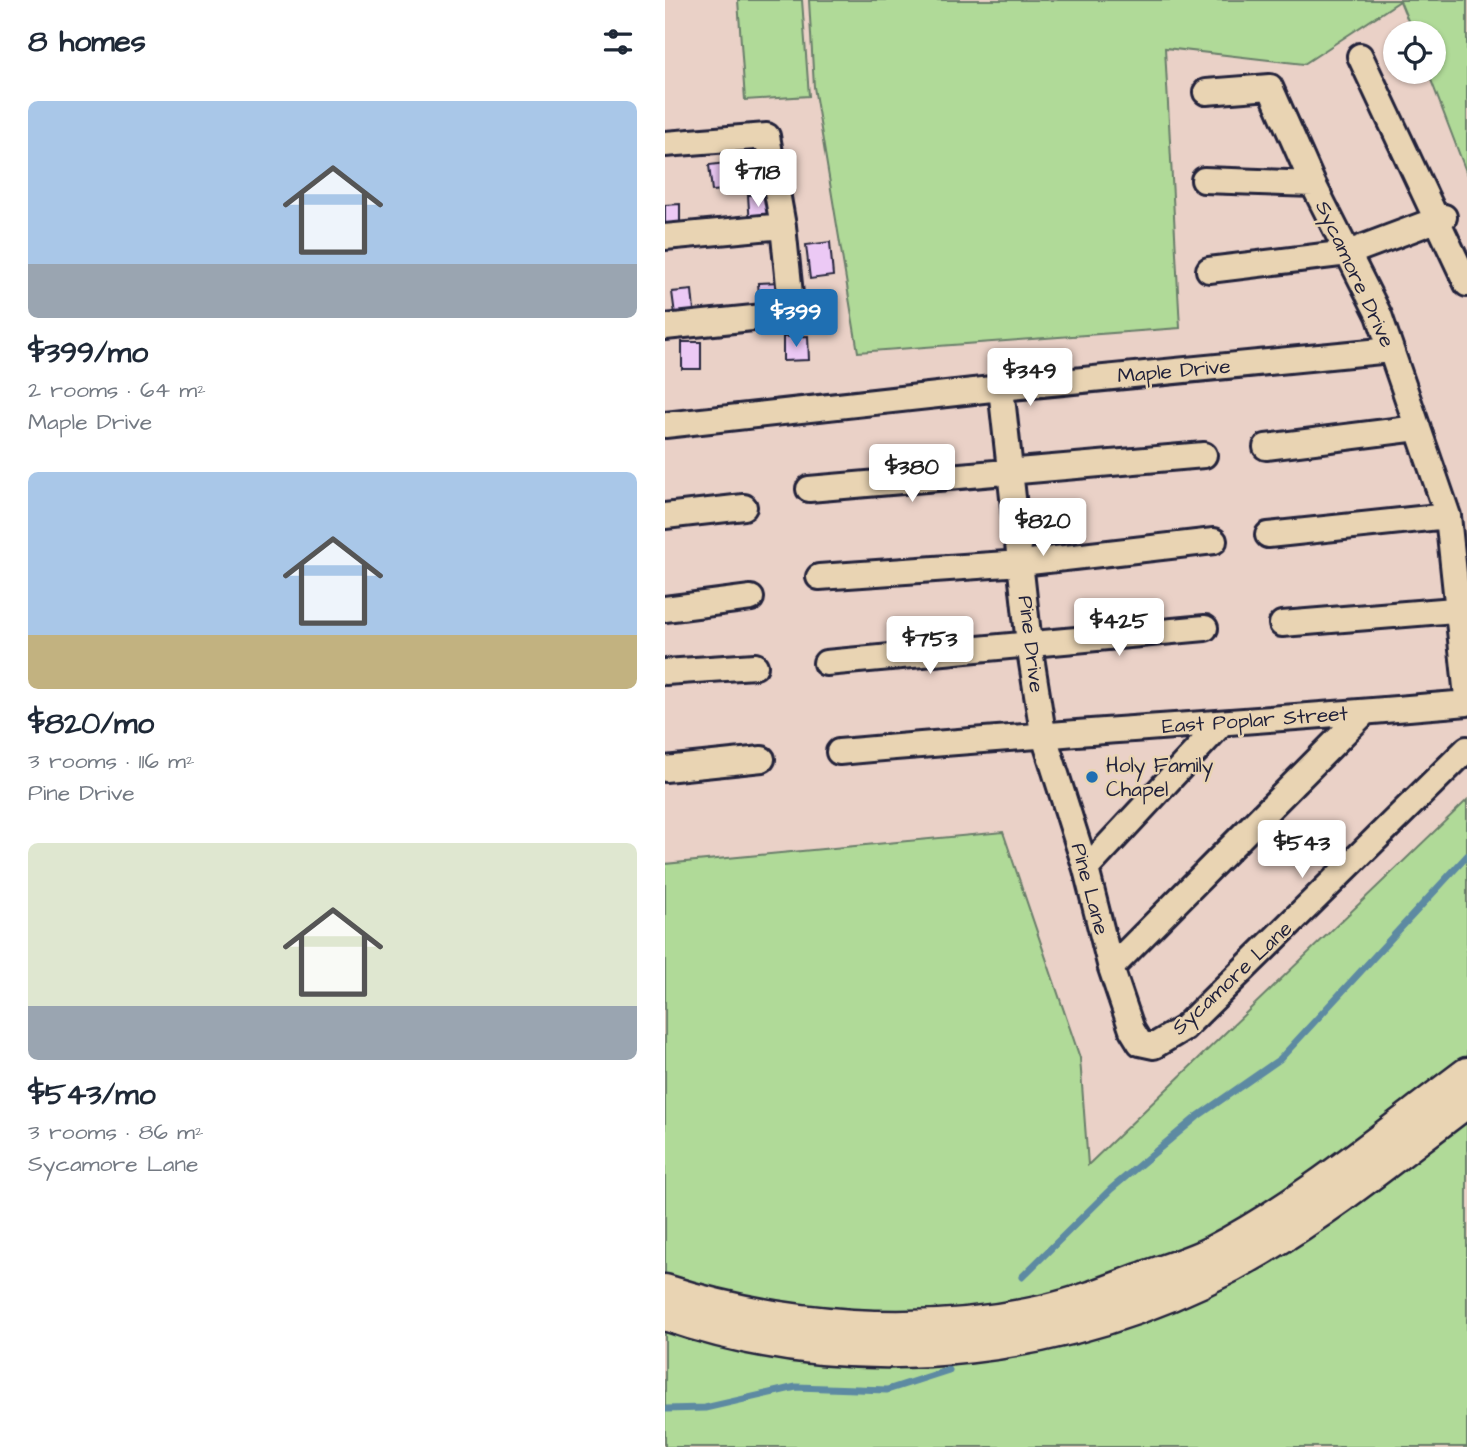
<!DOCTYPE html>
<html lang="en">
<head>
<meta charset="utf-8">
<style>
  body { margin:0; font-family:"Architects Daughter",sans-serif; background:#f6f6f7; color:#1f2937; height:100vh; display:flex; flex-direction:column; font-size:26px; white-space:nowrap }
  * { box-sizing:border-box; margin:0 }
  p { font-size:23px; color:#747a83 }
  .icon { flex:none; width:38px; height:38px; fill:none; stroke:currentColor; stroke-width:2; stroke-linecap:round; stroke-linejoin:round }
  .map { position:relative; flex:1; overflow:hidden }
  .details { display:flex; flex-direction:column; background:#fff; width:665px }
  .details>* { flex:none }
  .controls { position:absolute; left:718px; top:21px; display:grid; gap:14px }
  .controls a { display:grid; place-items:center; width:63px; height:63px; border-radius:50%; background:#fff; box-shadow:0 2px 5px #0004; font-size:35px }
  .price { position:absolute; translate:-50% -60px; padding:0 16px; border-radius:7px; background:#fff; color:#222; font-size:23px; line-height:46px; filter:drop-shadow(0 2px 4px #0008) }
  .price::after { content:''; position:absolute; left:50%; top:42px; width:21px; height:16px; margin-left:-10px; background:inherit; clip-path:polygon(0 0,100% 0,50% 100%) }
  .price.current { background:#1f6fb2; color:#fff }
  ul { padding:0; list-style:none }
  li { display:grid; align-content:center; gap:14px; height:371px; padding:0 28px }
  li span { display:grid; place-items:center; height:217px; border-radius:10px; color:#555 }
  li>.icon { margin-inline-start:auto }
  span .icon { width:126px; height:126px; fill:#fffc; stroke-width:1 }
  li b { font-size:30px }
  h2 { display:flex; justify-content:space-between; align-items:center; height:84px; padding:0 28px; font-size:30px }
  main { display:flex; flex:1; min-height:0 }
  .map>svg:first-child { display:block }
  .green { fill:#b0da98; stroke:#697e6a; stroke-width:2 }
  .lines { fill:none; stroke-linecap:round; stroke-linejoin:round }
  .stream { stroke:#5d8aa2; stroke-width:7 }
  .building { fill:#ecc9f5; stroke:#22223b; stroke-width:2 }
  .minor-casing { stroke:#22223b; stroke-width:30 }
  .major-casing { stroke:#22223b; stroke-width:35 }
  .minor { stroke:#e9d4b3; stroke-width:24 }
  .major { stroke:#e9d4b3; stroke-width:30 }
  .poi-dot { fill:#1f6fb2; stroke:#e9d4b3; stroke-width:2.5 }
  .labels { text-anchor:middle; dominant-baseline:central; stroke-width:5; stroke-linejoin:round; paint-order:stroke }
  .street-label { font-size:21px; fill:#22223b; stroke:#e9d4b3 }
  .poi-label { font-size:21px; fill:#22223b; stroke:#e9d4b3; text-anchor:start }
</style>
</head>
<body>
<main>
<section class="details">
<h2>8 homes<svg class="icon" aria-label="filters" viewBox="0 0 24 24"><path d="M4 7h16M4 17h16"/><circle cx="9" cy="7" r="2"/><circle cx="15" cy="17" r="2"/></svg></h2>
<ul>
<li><span style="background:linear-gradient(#a9c7e8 75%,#9aa5b1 0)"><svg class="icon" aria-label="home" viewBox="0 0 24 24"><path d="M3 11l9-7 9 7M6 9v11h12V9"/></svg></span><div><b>$399/mo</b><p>2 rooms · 64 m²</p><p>Maple Drive</p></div></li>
<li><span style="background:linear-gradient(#a9c7e8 75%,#c2b280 0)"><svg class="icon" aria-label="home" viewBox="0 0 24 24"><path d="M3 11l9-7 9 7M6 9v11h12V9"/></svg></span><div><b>$820/mo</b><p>3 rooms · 116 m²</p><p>Pine Drive</p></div></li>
<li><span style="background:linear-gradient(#dfe7d0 75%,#9aa5b1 0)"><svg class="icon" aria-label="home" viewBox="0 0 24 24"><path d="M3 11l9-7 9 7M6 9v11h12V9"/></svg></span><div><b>$543/mo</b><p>3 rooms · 86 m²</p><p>Sycamore Lane</p></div></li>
</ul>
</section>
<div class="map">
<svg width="802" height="1447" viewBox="0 0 802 1447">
  <rect width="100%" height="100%" fill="#ead1c7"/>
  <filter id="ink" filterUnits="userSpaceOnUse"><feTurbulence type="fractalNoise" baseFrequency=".0143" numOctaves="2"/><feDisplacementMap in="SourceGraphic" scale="14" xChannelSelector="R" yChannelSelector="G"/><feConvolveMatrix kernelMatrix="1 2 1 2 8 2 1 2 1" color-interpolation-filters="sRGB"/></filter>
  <g filter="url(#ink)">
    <path class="green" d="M73,0H137L144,96L80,100Z
      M144,0H802V174L763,72H768V33H748L735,1L639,64L500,48L515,328L193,352L149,87Z
      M802,800V1447H0V864L338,832L415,1058L423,1165Z"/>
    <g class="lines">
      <path class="stream" d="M357,1277L446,1189L533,1116L615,1059L802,856
        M0,1409L40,1408L131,1387L222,1390L284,1370"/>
    </g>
    <path class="building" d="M69,162L72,189L47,191L44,165Z
      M101,194L103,223L85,225L83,195Z
      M15,204V233H0V205Z
      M165,242L168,276L145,279L141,245Z
      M116,282L118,307L95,309L93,283Z
      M27,290L30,321L11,322L7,292Z
      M143,336L144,360L118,361V337Z
      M17,342H36V369H17Z"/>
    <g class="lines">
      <g class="minor-casing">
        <path id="minor" d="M695,56L802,284
          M541,92L605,87L648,184L714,315L783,516L802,697
          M0,144L102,136L118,226L127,314L0,327
          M539,180L648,184
          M0,237L118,226
          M544,270L683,253L779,217
          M336,388L364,644L378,733L421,869L446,968L467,1030L475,1043L489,1046L519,1028L802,749
          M0,425L336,388L726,350
          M601,447L753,428
          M144,489L539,455
          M0,516L79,507
          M603,535L783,516
          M154,577L356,563L549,541
          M0,609L86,598
          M617,624L802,609
          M161,663L540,628
          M0,672L90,666
          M174,752C383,733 593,722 802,703
          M0,769L97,759
          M421,869L557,723
          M446,968L700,712"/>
      </g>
      <g class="major-casing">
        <path id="major" d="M0,1290C119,1328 254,1338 377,1311C413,1303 448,1289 482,1276C503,1269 526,1262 546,1252C638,1204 719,1135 802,1073
          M0,1315C197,1383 418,1355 596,1250C669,1207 734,1153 802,1102"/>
      </g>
      <use href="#minor" class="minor"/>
      <use href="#major" class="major"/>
    </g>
  </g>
  <circle class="poi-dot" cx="427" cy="777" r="7"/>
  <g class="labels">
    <g class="street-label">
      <text transform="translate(690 274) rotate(65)">Sycamore Drive</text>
      <text transform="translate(509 371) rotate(-5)">Maple Drive</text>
      <text transform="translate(366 644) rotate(83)">Pine Drive</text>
      <text transform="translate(590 720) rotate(-4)">East Poplar Street</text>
      <text transform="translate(425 889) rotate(75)">Pine Lane</text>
      <text transform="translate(567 978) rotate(-43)">Sycamore Lane</text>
    </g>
    <g class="poi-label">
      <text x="441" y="765">Holy Family<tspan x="441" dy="24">Chapel</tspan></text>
    </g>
  </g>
</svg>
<div class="controls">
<a><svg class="icon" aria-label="locate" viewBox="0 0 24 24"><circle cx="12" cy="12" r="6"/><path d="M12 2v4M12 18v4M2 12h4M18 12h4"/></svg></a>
</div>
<b class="price" style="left:93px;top:209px">$718</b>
<b class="price current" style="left:131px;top:349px">$399</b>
<b class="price" style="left:365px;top:408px">$349</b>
<b class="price" style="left:247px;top:504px">$380</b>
<b class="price" style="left:378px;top:558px">$820</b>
<b class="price" style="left:454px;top:658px">$425</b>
<b class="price" style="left:265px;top:676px">$753</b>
<b class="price" style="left:637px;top:880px">$543</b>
</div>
</main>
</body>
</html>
